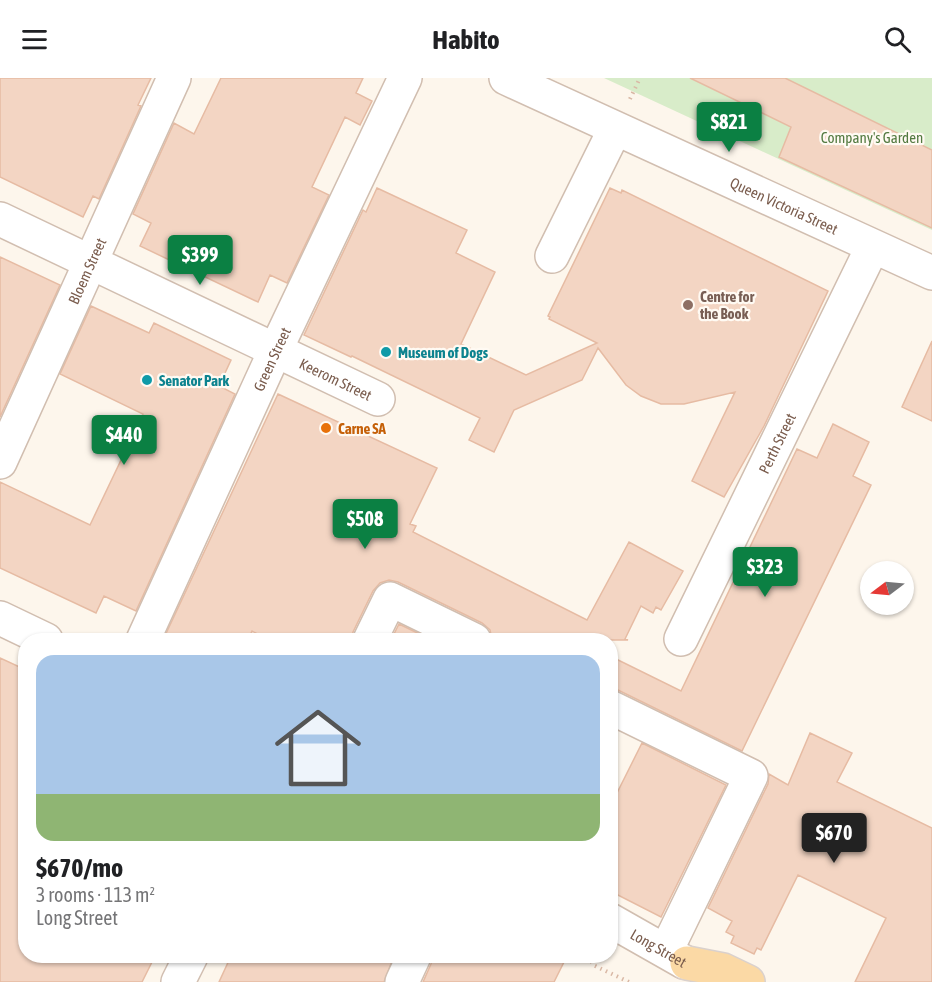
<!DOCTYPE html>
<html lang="en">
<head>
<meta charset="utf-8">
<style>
  body { margin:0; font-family:"Asap Condensed",sans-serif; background:#f6f6f6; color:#202124; height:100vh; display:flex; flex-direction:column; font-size:22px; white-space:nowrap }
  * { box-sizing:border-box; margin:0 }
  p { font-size:20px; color:#757577 }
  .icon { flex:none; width:33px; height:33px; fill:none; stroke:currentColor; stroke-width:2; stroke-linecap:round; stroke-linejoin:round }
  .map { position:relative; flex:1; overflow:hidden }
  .details { position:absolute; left:18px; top:555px; width:600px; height:330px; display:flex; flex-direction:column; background:#fff; border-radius:24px; box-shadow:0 2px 4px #0004 }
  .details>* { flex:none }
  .needle { width:39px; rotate:254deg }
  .controls { position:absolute; left:860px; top:483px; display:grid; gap:12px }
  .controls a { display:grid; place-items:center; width:54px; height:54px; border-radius:50%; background:#fff; box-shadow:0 2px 4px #0004; font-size:30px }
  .price { position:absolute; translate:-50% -51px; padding:0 14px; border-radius:6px; background:#0b8043; color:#fff; font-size:20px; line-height:39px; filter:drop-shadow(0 2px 3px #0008) }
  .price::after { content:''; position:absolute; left:50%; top:36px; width:18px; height:14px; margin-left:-9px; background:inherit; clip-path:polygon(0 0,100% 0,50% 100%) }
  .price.selected { background:#222; color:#fff }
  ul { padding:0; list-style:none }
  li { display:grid; align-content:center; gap:12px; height:318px; padding:0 18px }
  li+li { border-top:2px solid #e0e0e0 }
  li span { display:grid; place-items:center; height:186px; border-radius:18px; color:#555 }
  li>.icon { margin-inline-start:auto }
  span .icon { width:108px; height:108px; fill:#fffc; stroke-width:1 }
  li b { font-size:26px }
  header { display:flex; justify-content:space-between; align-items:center; height:78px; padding:0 18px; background:#fff; font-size:27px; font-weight:700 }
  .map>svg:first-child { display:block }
  .green { fill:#d8ecc9 }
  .building { fill:#f3d5c3; stroke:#e6bba3; stroke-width:1.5 }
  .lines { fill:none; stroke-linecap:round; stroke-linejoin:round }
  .minor-casing { stroke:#d1beb0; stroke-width:36 }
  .major-casing { stroke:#dad1cd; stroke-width:36 }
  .path { stroke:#d9b8a5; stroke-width:4; stroke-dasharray:1.5 4.5; stroke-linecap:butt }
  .minor { stroke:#fff; stroke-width:33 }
  .major { stroke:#fbd9a5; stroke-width:33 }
  .education-dot { fill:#8d6e63; stroke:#fffaf3; stroke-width:2 }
  .culture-dot { fill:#0f9aa8; stroke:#fffaf3; stroke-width:2 }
  .food-dot { fill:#e8710a; stroke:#fffaf3; stroke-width:2 }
  .labels { text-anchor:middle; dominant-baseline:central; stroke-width:4.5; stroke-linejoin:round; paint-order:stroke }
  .park-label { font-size:15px; fill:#537a41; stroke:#fffaf3 }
  .street-label { font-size:15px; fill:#7a5c4d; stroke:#fffaf3 }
  .education-label { font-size:15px; font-weight:bold; fill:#785e54; stroke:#fffaf3; text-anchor:start }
  .culture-label { font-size:15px; font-weight:bold; fill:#0d838f; stroke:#fffaf3; text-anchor:start }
  .food-label { font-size:15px; font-weight:bold; fill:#c56008; stroke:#fffaf3; text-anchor:start }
</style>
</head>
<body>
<header><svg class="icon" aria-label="menu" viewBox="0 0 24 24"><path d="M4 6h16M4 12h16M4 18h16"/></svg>Habito<svg class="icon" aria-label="search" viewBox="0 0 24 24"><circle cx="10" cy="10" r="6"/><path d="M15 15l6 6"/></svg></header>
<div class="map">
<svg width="932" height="904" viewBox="0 0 932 904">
  <rect width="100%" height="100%" fill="#fdf6ec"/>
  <path class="green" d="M604,0H932V152Z"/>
  <path class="building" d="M0,0H151L138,27L141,28L99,121L93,118L83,139L0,99Z
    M221,0H363L356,15L372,23L360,47L345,39L312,109L329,117L287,205L270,197L258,224L140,168L151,145L133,136L174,45L194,56Z
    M690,0H785L932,72V150L779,79L791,49Z
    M377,110L467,152L456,175L495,194L461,266L526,297L597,265L549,241L550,239L548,238L610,110L621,115L622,112L828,213L764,348L724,419L692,403L735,314L684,326H661L641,318L626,307L598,270L582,302L514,332L494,374L469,362L480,340L352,278L351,279L304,257L363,132L366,134Z
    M0,179L60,207L0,339Z
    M91,228L149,255L154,245L231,282L219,308L235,316L136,533L104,518L96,535L0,490V404L90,447L143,336L60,296Z
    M932,263V343L902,329Z
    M278,316L437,390L410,446L416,448L413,454L587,542L629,464L683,493L661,532L656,529L653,535L641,528L625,561L628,562H492L490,552L482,545L398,504L389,502L380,505L373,513L353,554L351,562H268L252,553L248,562H163Z
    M833,346L869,364L853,398L871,407L742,673L618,612L610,611V578L681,613L797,371L817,380Z
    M399,546L432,562H391Z
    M0,580L26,592V878H155L142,904H0Z
    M810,655L852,675L837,704L932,750V904H855L886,840L798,797L761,872L757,870L754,876L731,865L734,858L726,854L732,843L708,830L768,706L769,696L788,707Z
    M642,665L726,707L661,839L610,813V729Z
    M231,878H394L384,904H219Z
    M433,878H567L554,904H423L431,886Z"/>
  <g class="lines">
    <g class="minor-casing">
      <g id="minor">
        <path id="s1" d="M506,0L932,195"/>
        <path id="s2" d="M0,141L378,321"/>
        <path d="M552,178L615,51"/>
        <path id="s3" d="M0,384L174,0"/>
        <path d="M0,540L46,562"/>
        <path id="s4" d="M681,561L872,170"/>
        <path id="s5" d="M143,562L276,271L405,0"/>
        <path d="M370,562L390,521L474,562"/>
        <path d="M610,629L751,698L666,873"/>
        <path id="s6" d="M610,842L684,884"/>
        <path d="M178,904L191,878"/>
        <path d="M402,904L414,878"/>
      </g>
    </g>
    <g class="major-casing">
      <path id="major" d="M687,885L723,892L748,904"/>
    </g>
    <path class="path" d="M630,21L640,0
      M589,878L593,887L629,904"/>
    <use href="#minor" class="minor"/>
    <use href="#major" class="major"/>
  </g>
  <circle class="education-dot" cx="688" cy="227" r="6"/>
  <g class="culture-dot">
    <circle cx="386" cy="274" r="6"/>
    <circle cx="147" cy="302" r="6"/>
  </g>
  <circle class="food-dot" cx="326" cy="350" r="6"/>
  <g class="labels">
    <g class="park-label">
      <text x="872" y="59">Company's Garden</text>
    </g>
    <g class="street-label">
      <text stroke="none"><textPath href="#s1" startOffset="306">Queen Victoria Street</textPath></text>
      <text stroke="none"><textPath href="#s3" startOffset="210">Bloem Street</textPath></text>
      <text stroke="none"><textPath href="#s5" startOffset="309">Green Street</textPath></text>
      <text stroke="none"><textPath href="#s2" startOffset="372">Keerom Street</textPath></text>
      <text stroke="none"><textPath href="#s4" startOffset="218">Perth Street</textPath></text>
      <text stroke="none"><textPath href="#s6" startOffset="56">Long Street</textPath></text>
    </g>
    <g class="education-label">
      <text x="700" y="218">Centre for<tspan x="700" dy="17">the Book</tspan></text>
    </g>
    <g class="culture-label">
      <text x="398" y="274">Museum of Dogs</text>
      <text x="159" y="302">Senator Park</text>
    </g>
    <g class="food-label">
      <text x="338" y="350">Carne SA</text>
    </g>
  </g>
</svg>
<div class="controls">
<a><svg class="needle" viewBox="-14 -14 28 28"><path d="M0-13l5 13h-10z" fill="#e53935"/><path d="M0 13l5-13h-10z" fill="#757577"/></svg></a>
</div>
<b class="price" style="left:729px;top:75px">$821</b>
<b class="price" style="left:200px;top:208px">$399</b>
<b class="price" style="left:124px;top:388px">$440</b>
<b class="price" style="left:365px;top:472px">$508</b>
<b class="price" style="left:765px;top:520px">$323</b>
<b class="price selected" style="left:834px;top:786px">$670</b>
<section class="details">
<ul>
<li><span style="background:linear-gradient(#a9c7e8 75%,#8fb573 0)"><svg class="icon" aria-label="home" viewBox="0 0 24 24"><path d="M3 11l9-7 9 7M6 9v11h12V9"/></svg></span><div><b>$670/mo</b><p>3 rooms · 113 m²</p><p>Long Street</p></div></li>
</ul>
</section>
</div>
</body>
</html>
